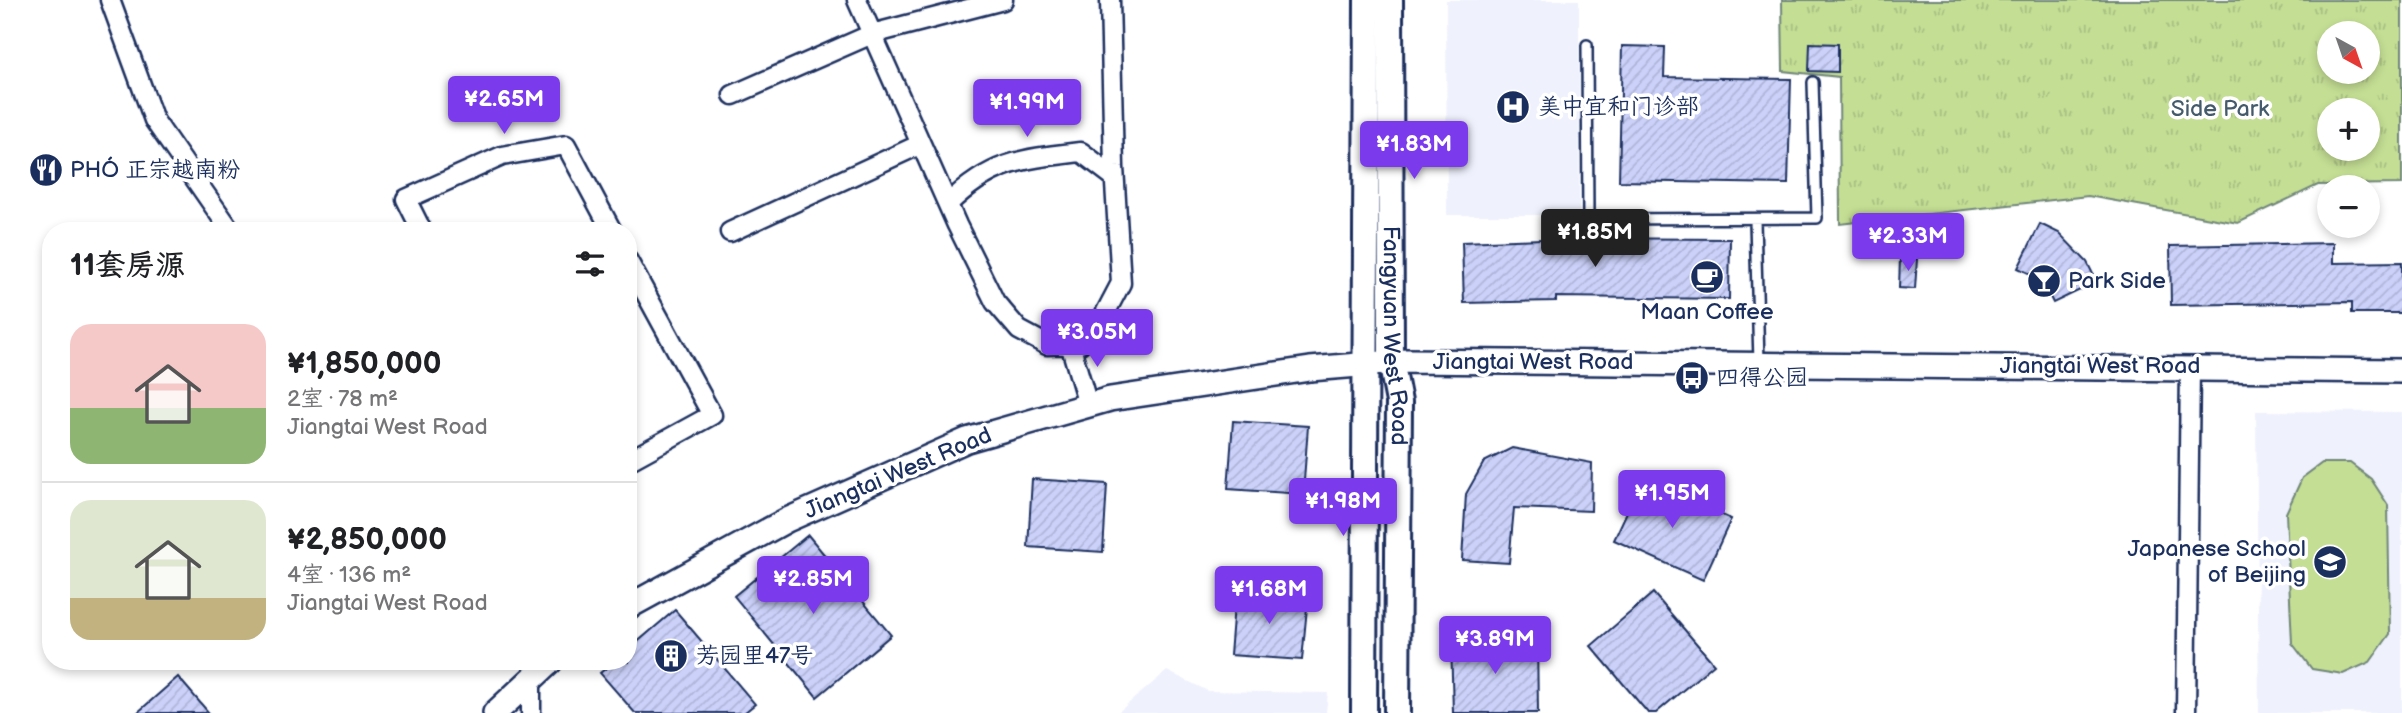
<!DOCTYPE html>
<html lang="zh">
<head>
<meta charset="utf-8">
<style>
  body { margin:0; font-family:"Balsamiq Sans","LXGW WenKai TC",sans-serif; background:#f2f2f2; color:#202124; height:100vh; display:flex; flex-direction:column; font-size:26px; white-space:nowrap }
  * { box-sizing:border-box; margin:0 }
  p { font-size:23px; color:#757577 }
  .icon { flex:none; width:38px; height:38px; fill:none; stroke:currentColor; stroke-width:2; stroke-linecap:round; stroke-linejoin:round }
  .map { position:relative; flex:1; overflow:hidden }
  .drawer { position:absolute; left:42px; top:222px; width:595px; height:448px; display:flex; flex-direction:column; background:#fff; border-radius:28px; box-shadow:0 4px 10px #0003 }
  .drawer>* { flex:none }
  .needle { width:46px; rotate:140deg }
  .controls { position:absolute; left:2317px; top:21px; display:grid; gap:14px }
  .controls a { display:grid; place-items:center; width:63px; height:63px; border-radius:50%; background:#fff; box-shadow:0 4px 10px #0003; font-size:35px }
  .price { position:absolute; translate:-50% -60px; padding:0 16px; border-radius:7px; background:#7c3aed; color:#fff; font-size:23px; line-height:46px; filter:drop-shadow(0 2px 4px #0008) }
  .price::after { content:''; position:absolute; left:50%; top:42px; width:21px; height:16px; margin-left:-10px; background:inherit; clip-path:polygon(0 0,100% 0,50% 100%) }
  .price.current { background:#222; color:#fff }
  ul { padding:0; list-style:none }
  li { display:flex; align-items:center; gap:21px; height:175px; padding:0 28px }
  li+li { border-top:2px solid #e0e0e0 }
  li span { display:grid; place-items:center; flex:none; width:196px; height:140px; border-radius:21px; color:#555 }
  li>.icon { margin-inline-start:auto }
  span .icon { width:84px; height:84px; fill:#fffc; stroke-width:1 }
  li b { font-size:30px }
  h2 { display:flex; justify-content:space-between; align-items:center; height:84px; padding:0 28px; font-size:30px }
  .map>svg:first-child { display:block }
  .built { fill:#eff1fd }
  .grass { fill:url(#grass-tufts); stroke:#708679; stroke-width:2; fill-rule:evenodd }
  .garden { fill:#c4de94; stroke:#708679; stroke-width:2 }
  .building { fill:url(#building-hatch); stroke:#1b2f5e; stroke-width:2 }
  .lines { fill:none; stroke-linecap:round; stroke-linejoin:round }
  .service-casing { stroke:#1b2f5e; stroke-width:14 }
  .minor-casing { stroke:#1b2f5e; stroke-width:23 }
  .tertiary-casing { stroke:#1b2f5e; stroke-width:28 }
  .secondary-casing { stroke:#1b2f5e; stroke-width:30 }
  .service { stroke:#fff; stroke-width:9 }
  .minor { stroke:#fff; stroke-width:18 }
  .tertiary { stroke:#fff; stroke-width:23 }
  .secondary { stroke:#fff; stroke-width:24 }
  .labels { text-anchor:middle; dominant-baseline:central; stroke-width:7; stroke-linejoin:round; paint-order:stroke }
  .poi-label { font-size:23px; fill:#1b2f5e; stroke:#fff; text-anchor:start }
  .park-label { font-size:23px; fill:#455b6c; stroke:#fff }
  .street-label { font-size:23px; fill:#1b2f5e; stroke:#fff }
</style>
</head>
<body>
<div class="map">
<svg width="2402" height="713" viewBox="0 0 2402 713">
  <defs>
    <pattern id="grass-tufts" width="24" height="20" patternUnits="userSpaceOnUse" patternTransform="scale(1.75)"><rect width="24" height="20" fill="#c4de94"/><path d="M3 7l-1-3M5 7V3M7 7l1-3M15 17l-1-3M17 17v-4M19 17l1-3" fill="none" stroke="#a8bf82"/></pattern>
    <pattern id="building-hatch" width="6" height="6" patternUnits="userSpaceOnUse" patternTransform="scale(1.75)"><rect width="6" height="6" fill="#cbd1f9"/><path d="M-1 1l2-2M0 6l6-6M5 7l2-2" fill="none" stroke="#aeb4d8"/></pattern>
  </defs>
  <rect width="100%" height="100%" fill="#fff"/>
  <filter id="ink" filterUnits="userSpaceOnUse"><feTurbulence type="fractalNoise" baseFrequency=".0143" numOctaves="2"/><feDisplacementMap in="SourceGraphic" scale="14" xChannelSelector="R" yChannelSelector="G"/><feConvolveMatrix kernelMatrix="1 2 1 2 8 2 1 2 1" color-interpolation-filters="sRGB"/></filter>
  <g filter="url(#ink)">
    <path class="built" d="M1446,0H1579V215H1447Z
      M2256,411L2402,412V713H2259Z
      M1167,671L1208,691L1328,693L1326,713H1117Z"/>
    <path class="grass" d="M1782,0H2402V184L2318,185L2238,223L2088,196L1840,224L1839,77L1783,71ZM2329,33H2368V72H2329ZM2329,110H2368V149H2329Z"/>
    <path class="garden" d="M2322,463H2350L2371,479L2388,505L2390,634L2370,662L2343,674L2312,669L2292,643L2286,513L2302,478Z"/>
    <path class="building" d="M1810,43L1838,44V72L1809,71Z
      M1622,46L1665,47L1664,77L1791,79L1788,184L1619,181Z
      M2040,224L2059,233L2087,262L2097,282L2053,303L2045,287L2035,276L2018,268Z
      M1568,238L1730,239L1729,299L1556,297V301L1464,303L1462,242Z
      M2333,243V263L2402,262V313H2352V302L2171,305L2170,246Z
      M1900,258L1917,259L1915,289L1899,288Z
      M1233,421L1308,426L1303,494L1228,489Z
      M1512,448L1592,463L1591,511L1514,508L1509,563L1462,560L1466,494L1484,462Z
      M1032,479L1107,484L1103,552L1028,547Z
      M1642,479L1731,519L1703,580L1614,540Z
      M808,535L891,635L817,697L734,596Z
      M1235,592L1308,597L1302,660L1230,655Z
      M1653,593L1714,664L1656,713H1648L1591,646Z
      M675,610L755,704L744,713H635L600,673L614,662H628V650Z
      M1537,638L1538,713H1453L1451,640Z
      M178,677L209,713H137Z"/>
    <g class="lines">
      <g class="service-casing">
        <path id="service" d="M1587,45L1588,219L1817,218L1813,82
          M1755,221L1759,362"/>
      </g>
      <g class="minor-casing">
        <path id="minor" d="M110,0L154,120L231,231
          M857,0L957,225L995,302L1019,330L1047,345L1080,344L1100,323L1121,283L1114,167L1110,0
          M733,95L872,34L1003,0
          M948,204C992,161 1022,159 1081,152L1114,177
          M422,231L406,199L502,156L566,145L612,231
          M730,232L921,144
          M628,261L712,415L628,461
          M1070,344L1088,405
          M531,678V713
          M2186,713L2190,367"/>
      </g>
      <g class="tertiary-casing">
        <path id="tertiary" d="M628,607L787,520L967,440L1110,399L1310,369L1407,361L2402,371
          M495,713L550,662"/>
      </g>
      <g class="secondary-casing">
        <g id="secondary">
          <path id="s1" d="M1390,0L1391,361L1399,402L1397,713"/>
          <path d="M1364,713L1367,0"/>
        </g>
      </g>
      <use href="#service" class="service"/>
      <use href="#minor" class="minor"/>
      <use href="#tertiary" class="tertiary"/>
      <use href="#secondary" class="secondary"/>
    </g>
  </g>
  <defs>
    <g id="hospital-disc" transform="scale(1.75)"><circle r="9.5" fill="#1b2f5e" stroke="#fff"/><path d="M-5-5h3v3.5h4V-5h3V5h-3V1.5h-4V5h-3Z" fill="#fff"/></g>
    <g id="restaurant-disc" transform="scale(1.75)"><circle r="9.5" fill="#1b2f5e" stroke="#fff"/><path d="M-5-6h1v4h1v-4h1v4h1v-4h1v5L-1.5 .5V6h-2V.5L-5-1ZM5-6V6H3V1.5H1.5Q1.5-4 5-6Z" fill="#fff"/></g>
    <g id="cafe-disc" transform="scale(1.75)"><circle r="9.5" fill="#1b2f5e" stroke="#fff"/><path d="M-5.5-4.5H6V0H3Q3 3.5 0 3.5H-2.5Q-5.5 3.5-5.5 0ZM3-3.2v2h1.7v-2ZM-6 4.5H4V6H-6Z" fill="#fff"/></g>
    <g id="bar-disc" transform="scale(1.75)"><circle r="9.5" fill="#1b2f5e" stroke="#fff"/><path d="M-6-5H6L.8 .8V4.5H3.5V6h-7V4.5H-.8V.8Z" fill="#fff"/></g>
    <g id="bus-disc" transform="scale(1.75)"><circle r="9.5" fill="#1b2f5e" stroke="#fff"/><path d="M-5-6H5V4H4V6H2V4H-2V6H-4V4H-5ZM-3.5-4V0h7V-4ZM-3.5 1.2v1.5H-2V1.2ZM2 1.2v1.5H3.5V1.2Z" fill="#fff"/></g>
    <g id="school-disc" transform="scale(1.75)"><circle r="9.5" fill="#1b2f5e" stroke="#fff"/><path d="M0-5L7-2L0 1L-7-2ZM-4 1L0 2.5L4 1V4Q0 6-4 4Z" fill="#fff"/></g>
    <g id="building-disc" transform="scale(1.75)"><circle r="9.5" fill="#1b2f5e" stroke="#fff"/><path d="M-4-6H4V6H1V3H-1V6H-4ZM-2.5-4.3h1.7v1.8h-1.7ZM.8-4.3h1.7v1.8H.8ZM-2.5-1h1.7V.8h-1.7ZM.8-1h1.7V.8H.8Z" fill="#fff"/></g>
  </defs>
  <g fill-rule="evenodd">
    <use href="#hospital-disc" x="1513" y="107"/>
    <use href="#restaurant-disc" x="46" y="170"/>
    <use href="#cafe-disc" x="1707" y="277"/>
    <use href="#bar-disc" x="2044" y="281"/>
    <use href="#bus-disc" x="1692" y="378"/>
    <use href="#school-disc" x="2330" y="562"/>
    <use href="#building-disc" x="671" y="656"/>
  </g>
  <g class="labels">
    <g class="poi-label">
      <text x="1538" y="107">美中宜和门诊部</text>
      <text x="70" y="170">PHÓ 正宗越南粉</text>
      <text x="2068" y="281">Park Side</text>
      <text x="1707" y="312" text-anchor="middle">Maan Coffee</text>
      <text x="1716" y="378">四得公园</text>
      <text x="2306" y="549" text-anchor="end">Japanese School<tspan x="2306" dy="26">of Beijing</tspan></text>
      <text x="696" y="656">芳园里47号</text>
    </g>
    <g class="park-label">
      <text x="2220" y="109">Side Park</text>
    </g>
    <g class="street-label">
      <text stroke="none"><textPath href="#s1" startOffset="336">Fangyuan West Road</textPath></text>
      <text x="1533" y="362">Jiangtai West Road</text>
      <text x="2100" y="366">Jiangtai West Road</text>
      <text transform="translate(898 473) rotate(-23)">Jiangtai West Road</text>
    </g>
  </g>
</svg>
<div class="controls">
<a><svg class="needle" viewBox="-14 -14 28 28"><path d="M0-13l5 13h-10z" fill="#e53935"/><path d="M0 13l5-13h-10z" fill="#757577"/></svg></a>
<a>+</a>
<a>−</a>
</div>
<b class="price" style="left:504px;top:136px">¥2.65M</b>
<b class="price" style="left:1027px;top:139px">¥1.99M</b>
<b class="price" style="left:1414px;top:181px">¥1.83M</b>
<b class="price current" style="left:1595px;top:269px">¥1.85M</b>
<b class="price" style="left:1908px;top:273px">¥2.33M</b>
<b class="price" style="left:1097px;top:369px">¥3.05M</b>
<b class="price" style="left:1672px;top:530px">¥1.95M</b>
<b class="price" style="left:1343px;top:538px">¥1.98M</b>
<b class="price" style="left:813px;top:616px">¥2.85M</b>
<b class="price" style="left:1269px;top:626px">¥1.68M</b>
<b class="price" style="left:1495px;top:676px">¥3.89M</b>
<section class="drawer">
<h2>11套房源<svg class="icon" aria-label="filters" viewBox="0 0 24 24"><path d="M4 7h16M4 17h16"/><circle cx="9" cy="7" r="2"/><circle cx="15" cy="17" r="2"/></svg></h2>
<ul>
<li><span style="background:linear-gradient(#f6c9c9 60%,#8fb573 0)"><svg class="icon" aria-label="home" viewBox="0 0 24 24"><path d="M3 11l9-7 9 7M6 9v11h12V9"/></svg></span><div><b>¥1,850,000</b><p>2室 · 78 m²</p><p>Jiangtai West Road</p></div></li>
<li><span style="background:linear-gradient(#dfe7d0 70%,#c2b280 0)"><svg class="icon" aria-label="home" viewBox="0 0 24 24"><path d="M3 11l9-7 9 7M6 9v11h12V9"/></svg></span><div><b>¥2,850,000</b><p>4室 · 136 m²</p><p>Jiangtai West Road</p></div></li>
</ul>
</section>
</div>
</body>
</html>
